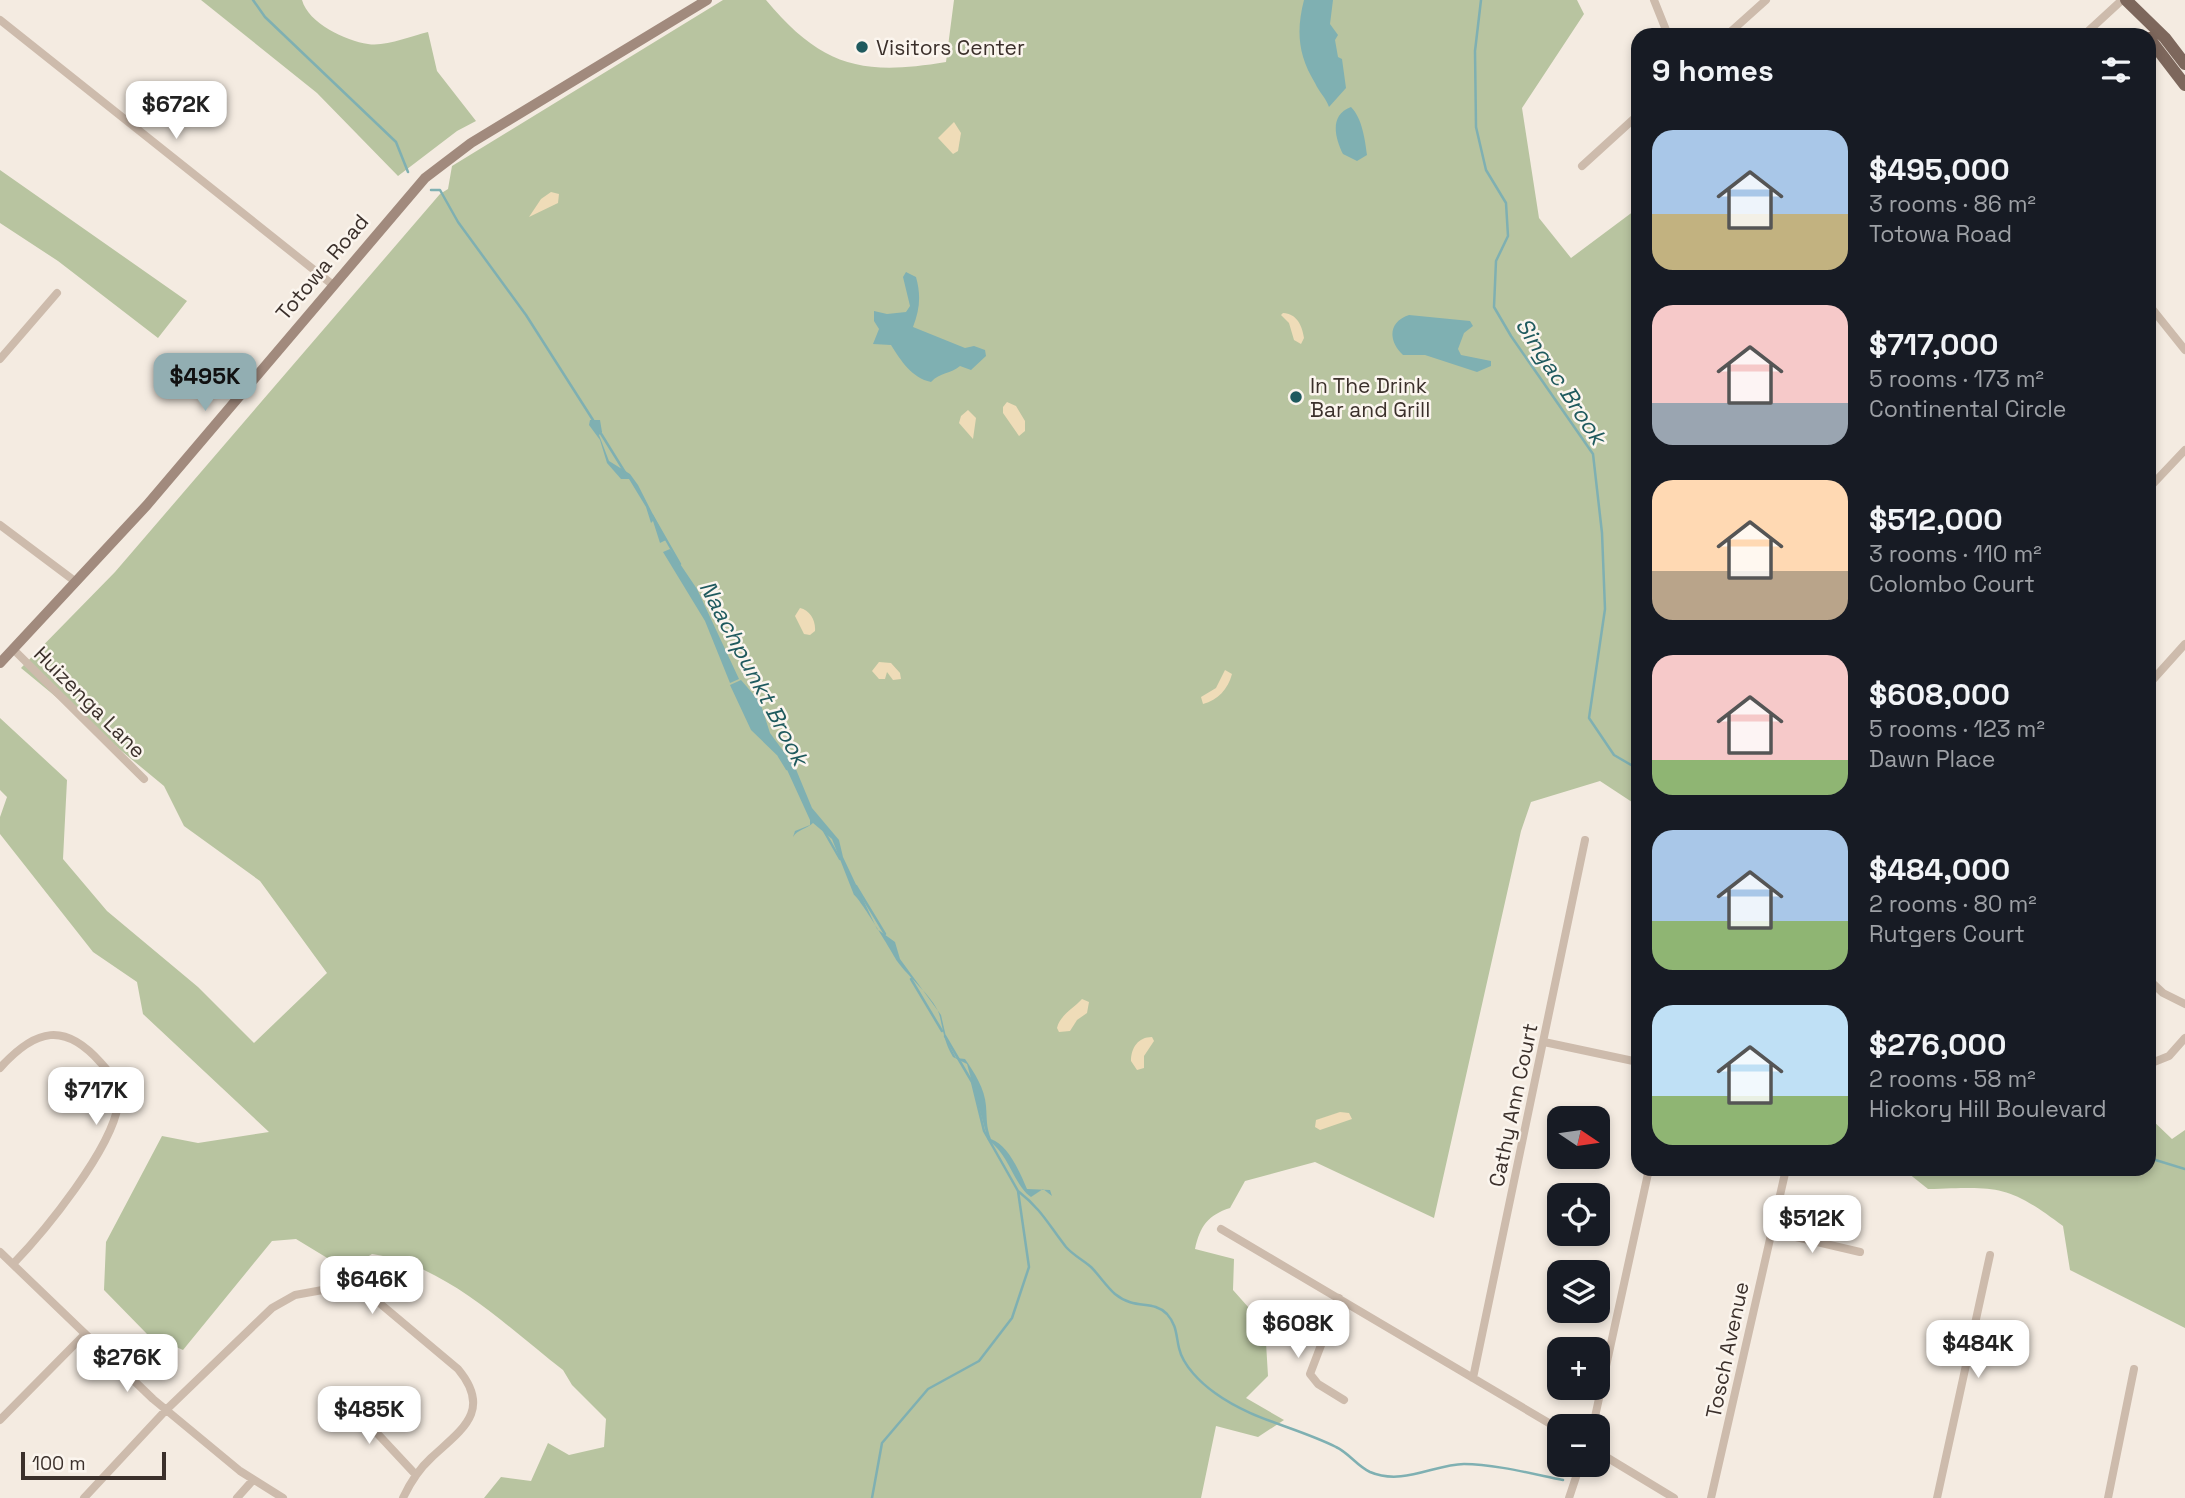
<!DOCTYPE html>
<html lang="en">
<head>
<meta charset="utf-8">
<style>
  body { margin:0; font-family:"Space Grotesk",sans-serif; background:#242831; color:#f1f3f6; height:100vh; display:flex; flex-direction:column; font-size:26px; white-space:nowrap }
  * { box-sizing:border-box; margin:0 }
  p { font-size:23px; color:#9ea1a6 }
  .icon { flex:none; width:38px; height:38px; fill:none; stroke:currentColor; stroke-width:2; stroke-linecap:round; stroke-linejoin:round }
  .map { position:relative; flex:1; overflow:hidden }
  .panel { position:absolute; left:1631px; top:28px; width:525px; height:1148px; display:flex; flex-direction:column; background:#171b24; border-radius:21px; box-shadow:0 4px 10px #0003 }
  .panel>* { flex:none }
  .needle { width:46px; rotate:103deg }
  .tools { position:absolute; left:1547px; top:1106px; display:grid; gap:14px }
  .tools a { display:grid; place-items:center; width:63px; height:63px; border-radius:14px; background:#171b24; box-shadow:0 4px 10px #0003; font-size:35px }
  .scale { position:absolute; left:21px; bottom:18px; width:145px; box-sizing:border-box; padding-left:7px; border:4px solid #3b302b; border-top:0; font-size:19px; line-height:24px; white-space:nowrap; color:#3b302b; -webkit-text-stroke:5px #fbf5ee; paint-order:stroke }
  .price { position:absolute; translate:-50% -60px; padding:0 16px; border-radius:14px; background:#fff; color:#222; font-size:23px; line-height:46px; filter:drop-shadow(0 2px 4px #0008) }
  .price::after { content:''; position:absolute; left:50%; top:42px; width:21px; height:16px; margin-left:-10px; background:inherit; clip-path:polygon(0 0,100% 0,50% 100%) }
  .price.current { background:#92aeb2; color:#111 }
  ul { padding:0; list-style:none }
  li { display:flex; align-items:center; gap:21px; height:175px; padding:0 21px }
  li span { display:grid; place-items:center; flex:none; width:196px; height:140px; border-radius:21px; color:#555 }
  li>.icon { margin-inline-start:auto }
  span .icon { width:84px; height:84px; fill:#fffc; stroke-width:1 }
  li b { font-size:30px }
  h2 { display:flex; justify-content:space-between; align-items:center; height:84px; padding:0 21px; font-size:30px }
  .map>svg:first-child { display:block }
  .green { fill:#b8c4a0 }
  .sand { fill:#efdcb8 }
  .water { fill:#7fb0b2 }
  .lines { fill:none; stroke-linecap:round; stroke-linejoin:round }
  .stream { stroke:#7fb0b2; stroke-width:2.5 }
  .minor { stroke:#cdbbac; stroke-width:8 }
  .secondary { stroke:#a18a7d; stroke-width:10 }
  .primary { stroke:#7d675c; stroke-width:12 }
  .poi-dot { fill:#1f5a5e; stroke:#fbf5ee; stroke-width:2.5 }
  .labels { text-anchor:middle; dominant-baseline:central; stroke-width:5; stroke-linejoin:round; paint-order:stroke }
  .poi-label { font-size:21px; fill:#3b302b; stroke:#fbf5ee; text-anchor:start }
  .street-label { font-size:21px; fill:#3b302b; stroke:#fbf5ee }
  .water-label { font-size:23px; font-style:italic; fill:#1f5a5e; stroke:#fbf5ee }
</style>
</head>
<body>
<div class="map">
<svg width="2185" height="1498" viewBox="0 0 2185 1498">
  <rect width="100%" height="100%" fill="#f4ebe1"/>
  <path class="green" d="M201,0H302C308,23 346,41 368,44C385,47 411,36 428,32L437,71L476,121L457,131L398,176L317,93Z
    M723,0H766C822,67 862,76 946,62L954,0H1577L1584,14L1522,108L1539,218L1571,258L1638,208V806L1600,781L1531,802L1521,831L1434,1218L1315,1162L1245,1181L1230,1208C1208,1215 1200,1226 1195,1249L1234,1259L1233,1290L1265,1326L1268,1376L1246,1398L1284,1420L1258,1437L1216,1426L1201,1498H484L501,1477L531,1481L548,1443L569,1455L604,1447L606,1419L572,1385L563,1370C507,1327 445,1264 372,1254L347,1270L296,1239L272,1241L183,1350L147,1334L104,1290L106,1242L162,1136L198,1143L269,1132L143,1014L137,982L93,952L0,834V817L7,797L0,790V718L67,780L63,859L107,911L198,987L254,1043L327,973L260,881L184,826L164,786L21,668L115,572L440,194L448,189L452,166Z
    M0,170L187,301L158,338L58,261L0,223Z
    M2149,1117L2172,1139L2185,1130V1328L2070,1270L2063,1226C2006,1183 1997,1187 1928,1189L1908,1173L1893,1169H2149Z"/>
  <path class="sand" d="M954,122L961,133L958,151L953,154L938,138Z
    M551,192L559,194L558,203L529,217L541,199Z
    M1283,313C1297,314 1302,325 1304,338L1301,344L1294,340L1289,323L1281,315Z
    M1007,402L1016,406L1025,421V431L1019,436L1003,413V407Z
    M968,410L976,418L973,439L959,423L961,416Z
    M800,608C810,610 816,621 815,631L810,635L804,634L795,616Z
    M879,662L891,663L900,673L901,679L893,680L887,672L885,679H879L872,671Z
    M1225,670L1232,674C1228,689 1218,700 1203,704L1201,697L1216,688Z
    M1082,999L1089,1002L1087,1013L1077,1020L1070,1031L1059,1032L1057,1028C1060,1015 1073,1009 1082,999Z
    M1152,1037L1154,1041L1144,1056V1068L1137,1070L1131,1061C1131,1048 1138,1037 1152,1037Z
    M1340,1112L1349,1113L1352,1119L1320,1130L1315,1127L1316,1120Z"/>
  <path class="water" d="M1304,0H1333L1330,24L1338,35L1335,40L1338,57L1342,59L1346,88L1329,107C1326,98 1319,92 1315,83C1298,55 1296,31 1304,0Z
    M1351,107C1362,118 1365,139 1367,155L1357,161L1343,154C1335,138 1329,115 1351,107Z
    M906,272L916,277C921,295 920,309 913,327L965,348L974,346L985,350L986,356L971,370L960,366C951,374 940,372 931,382C912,378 901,361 891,345L873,344L879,329L874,321V311L887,314L906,312L910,306L903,277Z
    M1409,315L1470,321L1473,326L1464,333L1458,349L1461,355L1491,361V366L1477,372L1425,355H1403C1388,341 1388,322 1409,315Z
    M590,420H600L602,432L599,435L609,461L630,474L638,485L666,540L660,543L653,521L651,523L646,507L629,479H621L607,463L600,440L589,425Z
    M670,549L697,589L739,679L730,683L705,621L663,552Z
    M741,680L760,702L770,733L795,767L812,808L839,840L843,857L877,929L895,942L900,959L941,1015L947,1041L956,1058L965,1059C974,1072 985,1089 986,1106C987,1119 986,1127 991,1139C1008,1145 1020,1172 1027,1189L1050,1190L1052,1196L1043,1189L1031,1197C1014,1186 1010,1155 988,1140L967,1064L953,1057C945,1044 943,1031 940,1017C937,1000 908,977 897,961C892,952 859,897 854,895L832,839L813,823C807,829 798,829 793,837L795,831L810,825V820L783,761L751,730L730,685Z"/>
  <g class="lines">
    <path class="stream" d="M253,0L265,17L396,142L408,172
      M1481,0L1475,51L1476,127L1486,170L1506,203L1508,236L1496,261L1494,307L1511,336L1593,454L1602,533L1605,609L1589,718L1614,755L1638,769
      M431,190H440L458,222L526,315L593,420
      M600,432L626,474
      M652,515L680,564
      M779,756L787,769
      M824,831L840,859
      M856,886L885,934
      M911,979L942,1031
      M2149,1158L2185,1169
      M1018,1191C1042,1210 1048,1224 1066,1247C1073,1255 1083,1260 1091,1267C1099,1275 1106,1286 1115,1294C1136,1311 1152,1299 1167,1314C1177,1325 1176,1336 1179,1348C1183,1366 1201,1383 1215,1393C1252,1420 1296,1427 1336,1447C1349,1453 1357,1466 1370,1472C1403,1486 1435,1464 1464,1464C1494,1464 1533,1474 1563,1480
      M872,1498L882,1443L928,1389L979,1361L1012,1318L1029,1267L1018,1191L984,1131L972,1082L945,1036"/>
    <path class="minor" d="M1654,0L1668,35
      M0,20L333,285
      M1727,35L1766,0
      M2084,35L2122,0
      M1582,166L1638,115
      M2149,305L2185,350
      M0,359L57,293
      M2149,488L2185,450
      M0,525L76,582
      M13,649L144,779
      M2149,684L2185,644
      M2149,980L2163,993L2185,1004
      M1544,1042L1638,1062
      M2149,1064L2169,1056L2185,1038
      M0,1068C36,1028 65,1022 101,1063C113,1076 121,1087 118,1105C111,1150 45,1231 13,1264
      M1221,1229L1559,1429
      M1770,1231L1860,1252
      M0,1252L153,1399L240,1471L283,1498
      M1339,1298L1310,1374L1318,1384L1344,1400
      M1473,1378L1585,840
      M329,1404L361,1416L416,1475
      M0,1420L85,1334
      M1593,1426L1649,1169
      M1598,1452L1674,1498
      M84,1498L166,1410L272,1308L295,1295L328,1289L349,1291L377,1301L458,1369C493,1411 461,1430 431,1458C419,1469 410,1483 403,1498
      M237,1498L253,1480
      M1569,1498L1580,1465
      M1711,1498L1786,1169
      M1937,1498L1990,1255
      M2108,1498L2134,1369"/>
    <path class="secondary" d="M0,663L147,505L425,178L471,143L707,0"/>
    <path class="primary" d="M2126,0L2165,38L2185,64
      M2149,38L2185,85"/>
  </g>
  <g class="poi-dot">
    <circle cx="862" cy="47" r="7"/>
    <circle cx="1296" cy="397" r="7"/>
  </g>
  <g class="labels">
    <g class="poi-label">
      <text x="876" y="47">Visitors Center</text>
      <text x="1310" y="385">In The Drink<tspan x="1310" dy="24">Bar and Grill</tspan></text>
    </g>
    <g class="street-label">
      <text transform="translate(322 267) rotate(-50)">Totowa Road</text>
      <text transform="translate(90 702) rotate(45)">Huizenga Lane</text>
      <text transform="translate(1513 1105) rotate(-78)">Cathy Ann Court</text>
      <text transform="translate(1727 1350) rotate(-78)">Tosch Avenue</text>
    </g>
    <g class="water-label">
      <text transform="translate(1561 381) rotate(57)">Singac Brook</text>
      <text transform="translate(754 673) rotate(62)">Naachpunkt Brook</text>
    </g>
  </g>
</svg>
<div class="tools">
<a><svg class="needle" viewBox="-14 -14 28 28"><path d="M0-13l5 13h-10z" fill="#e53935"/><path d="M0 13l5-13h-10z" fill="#9ea1a6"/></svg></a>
<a><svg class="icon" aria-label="locate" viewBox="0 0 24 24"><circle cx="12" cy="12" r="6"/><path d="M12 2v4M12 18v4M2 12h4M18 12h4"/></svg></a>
<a><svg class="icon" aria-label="layers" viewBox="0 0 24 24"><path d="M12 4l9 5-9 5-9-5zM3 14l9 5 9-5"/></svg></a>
<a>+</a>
<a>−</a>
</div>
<div class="scale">100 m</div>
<b class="price" style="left:176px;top:141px">$672K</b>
<b class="price current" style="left:205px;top:413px">$495K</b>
<b class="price" style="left:96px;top:1127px">$717K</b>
<b class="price" style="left:1812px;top:1255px">$512K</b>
<b class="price" style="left:372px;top:1316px">$646K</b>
<b class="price" style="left:1298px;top:1360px">$608K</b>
<b class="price" style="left:1978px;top:1380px">$484K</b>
<b class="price" style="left:127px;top:1394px">$276K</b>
<b class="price" style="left:369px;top:1446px">$485K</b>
<section class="panel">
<h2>9 homes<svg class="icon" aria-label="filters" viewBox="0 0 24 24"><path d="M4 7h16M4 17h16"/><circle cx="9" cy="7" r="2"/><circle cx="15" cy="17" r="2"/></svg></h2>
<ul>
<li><span style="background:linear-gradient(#a9c7e8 60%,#c2b280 0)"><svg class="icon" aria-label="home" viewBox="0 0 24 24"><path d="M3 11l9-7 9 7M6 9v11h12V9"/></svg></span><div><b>$495,000</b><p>3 rooms · 86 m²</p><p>Totowa Road</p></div></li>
<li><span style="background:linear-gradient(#f6c9c9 70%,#9aa5b1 0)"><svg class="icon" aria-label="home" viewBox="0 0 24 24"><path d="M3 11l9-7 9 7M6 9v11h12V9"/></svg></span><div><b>$717,000</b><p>5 rooms · 173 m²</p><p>Continental Circle</p></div></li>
<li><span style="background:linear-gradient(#ffd9b3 65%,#b9a48a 0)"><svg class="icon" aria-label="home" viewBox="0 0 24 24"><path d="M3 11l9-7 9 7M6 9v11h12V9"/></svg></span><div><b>$512,000</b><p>3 rooms · 110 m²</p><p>Colombo Court</p></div></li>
<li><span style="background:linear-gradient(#f6c9c9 75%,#8fb573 0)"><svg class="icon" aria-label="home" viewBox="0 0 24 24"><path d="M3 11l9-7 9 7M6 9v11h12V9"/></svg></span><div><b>$608,000</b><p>5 rooms · 123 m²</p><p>Dawn Place</p></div></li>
<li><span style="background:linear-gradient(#a9c7e8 65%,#8fb573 0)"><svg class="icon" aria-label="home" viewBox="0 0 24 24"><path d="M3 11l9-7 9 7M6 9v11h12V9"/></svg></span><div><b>$484,000</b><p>2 rooms · 80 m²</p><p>Rutgers Court</p></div></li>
<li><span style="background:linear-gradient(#bfe0f5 65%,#8fb573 0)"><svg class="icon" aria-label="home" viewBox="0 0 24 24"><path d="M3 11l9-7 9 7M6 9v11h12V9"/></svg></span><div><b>$276,000</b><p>2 rooms · 58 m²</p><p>Hickory Hill Boulevard</p></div></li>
</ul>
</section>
</div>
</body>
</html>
